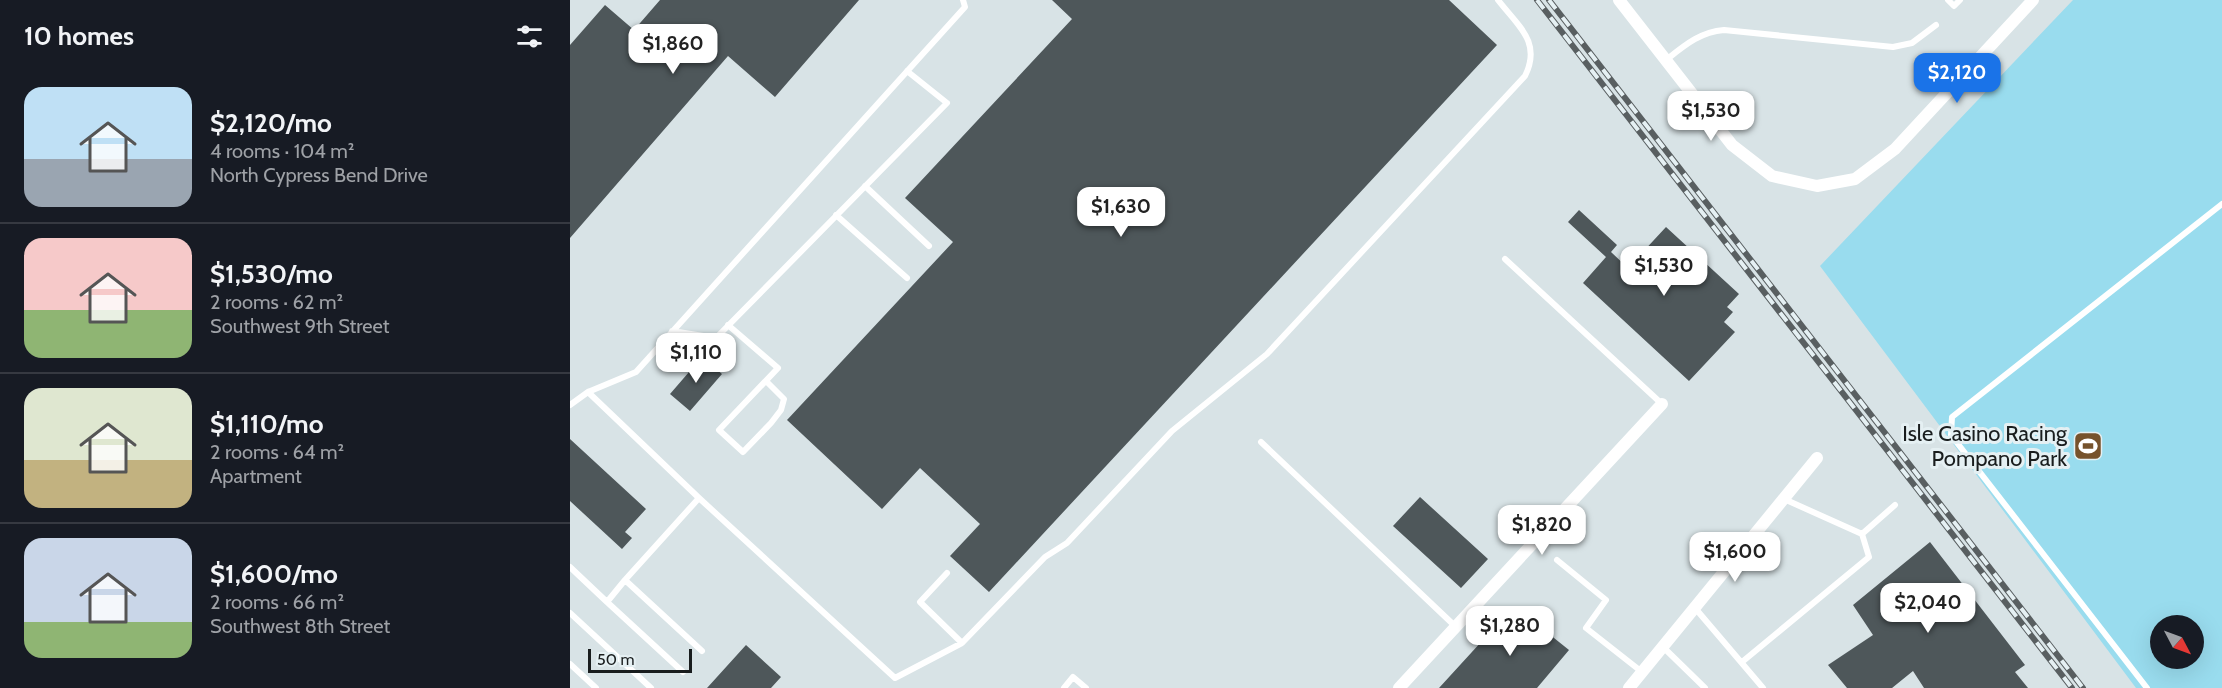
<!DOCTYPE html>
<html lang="en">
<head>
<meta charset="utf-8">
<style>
  body { margin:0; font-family:Cabin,sans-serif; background:#242831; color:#f1f3f6; height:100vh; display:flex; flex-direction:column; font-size:22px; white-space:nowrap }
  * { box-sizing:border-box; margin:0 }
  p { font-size:20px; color:#9ea1a6 }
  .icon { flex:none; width:33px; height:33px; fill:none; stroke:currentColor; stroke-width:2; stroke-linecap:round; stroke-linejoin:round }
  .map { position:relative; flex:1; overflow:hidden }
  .details { display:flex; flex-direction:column; background:#171b24; width:570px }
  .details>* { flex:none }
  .needle { width:39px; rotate:131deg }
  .controls { position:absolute; left:1580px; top:615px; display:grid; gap:12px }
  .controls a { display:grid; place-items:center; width:54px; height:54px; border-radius:50%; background:#171b24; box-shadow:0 6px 24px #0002; font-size:30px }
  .scale { position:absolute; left:18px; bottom:15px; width:104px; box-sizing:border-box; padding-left:6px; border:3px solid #191d1e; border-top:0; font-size:16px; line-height:21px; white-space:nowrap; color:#191d1e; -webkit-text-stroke:4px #e5f0f3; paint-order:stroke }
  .price { position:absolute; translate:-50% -51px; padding:0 14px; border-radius:12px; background:#fff; color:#222; font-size:20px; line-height:39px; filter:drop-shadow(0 2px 3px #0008) }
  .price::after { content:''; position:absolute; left:50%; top:36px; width:18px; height:14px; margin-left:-9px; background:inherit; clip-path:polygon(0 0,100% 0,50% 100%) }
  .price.selected { background:#1a73e8; color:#fff }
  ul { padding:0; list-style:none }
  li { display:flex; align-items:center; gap:18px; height:150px; padding:0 24px }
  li+li { border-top:2px solid #363941 }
  li span { display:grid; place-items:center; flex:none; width:168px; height:120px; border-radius:18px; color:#555 }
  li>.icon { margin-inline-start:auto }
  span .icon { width:72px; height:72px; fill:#fffc; stroke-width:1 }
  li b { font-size:26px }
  h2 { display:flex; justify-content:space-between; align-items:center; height:72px; padding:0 24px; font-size:26px }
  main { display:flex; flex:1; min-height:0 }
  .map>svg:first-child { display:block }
  .green { fill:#99dcee; fill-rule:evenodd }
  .building { fill:#4e575a }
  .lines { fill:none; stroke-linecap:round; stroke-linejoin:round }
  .service { stroke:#fff; stroke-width:6 }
  .minor { stroke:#fff; stroke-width:12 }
  .rail-casing { stroke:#595f61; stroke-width:6 }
  .rail { stroke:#e5f0f3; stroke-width:4; stroke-dasharray:11; stroke-linecap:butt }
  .labels { text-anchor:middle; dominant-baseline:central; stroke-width:6; stroke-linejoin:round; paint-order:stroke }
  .poi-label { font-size:22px; fill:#191d1e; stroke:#e5f0f3; text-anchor:end }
</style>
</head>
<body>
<main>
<section class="details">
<h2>10 homes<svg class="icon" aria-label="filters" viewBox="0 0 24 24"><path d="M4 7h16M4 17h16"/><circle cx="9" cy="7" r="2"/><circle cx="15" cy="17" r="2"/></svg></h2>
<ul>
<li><span style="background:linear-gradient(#bfe0f5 60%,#9aa5b1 0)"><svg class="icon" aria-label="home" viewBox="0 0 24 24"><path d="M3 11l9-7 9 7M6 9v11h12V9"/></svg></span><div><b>$2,120/mo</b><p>4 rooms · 104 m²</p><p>North Cypress Bend Drive</p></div></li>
<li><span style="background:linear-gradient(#f6c9c9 60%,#8fb573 0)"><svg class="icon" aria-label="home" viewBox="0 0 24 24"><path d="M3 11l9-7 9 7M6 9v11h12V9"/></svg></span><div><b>$1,530/mo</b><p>2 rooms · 62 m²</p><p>Southwest 9th Street</p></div></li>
<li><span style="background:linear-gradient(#dfe7d0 60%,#c2b280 0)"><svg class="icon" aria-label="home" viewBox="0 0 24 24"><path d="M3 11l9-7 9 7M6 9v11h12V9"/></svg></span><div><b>$1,110/mo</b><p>2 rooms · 64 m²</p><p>Apartment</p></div></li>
<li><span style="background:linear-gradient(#c9d6e8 70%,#8fb573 0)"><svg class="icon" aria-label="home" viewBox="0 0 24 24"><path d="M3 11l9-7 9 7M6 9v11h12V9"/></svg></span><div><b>$1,600/mo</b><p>2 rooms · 66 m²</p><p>Southwest 8th Street</p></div></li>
</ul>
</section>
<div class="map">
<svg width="1652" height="688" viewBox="0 0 1652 688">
  <rect width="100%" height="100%" fill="#d8e3e6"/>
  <path class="green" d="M1503,0H1652V688H1566L1250,266ZM1590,626H1623V658H1590Z"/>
  <path class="building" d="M90,0H289L205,97L158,56L0,238V45L35,5L64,30Z
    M482,0H879L927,45L419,592L380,556L410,524L350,468L312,509L217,420L383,242L335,198L502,19Z
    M1009,210L1047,245L1041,252L1058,268L1096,227L1169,294L1157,307L1163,312L1154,322L1165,332L1119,381L1013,283L1036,257L998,222Z
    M132,357L152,374L120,411L100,394Z
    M0,439L76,509L55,532L62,538L52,549L0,501Z
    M850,497L918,559L891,588L823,526Z
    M1360,542L1455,665L1445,672L1458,688H1354L1343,671L1322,688H1277L1258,665L1303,635L1283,605Z
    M944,606L999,650L967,688H869Z
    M176,645L211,677L201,688H137Z"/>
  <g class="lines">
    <path class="service" d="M1378,0L1384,6L1390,0
      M1096,60C1115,45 1130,32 1154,30L1323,47L1342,43L1366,25
      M295,186L359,246
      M266,215L337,278
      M935,259L1092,404
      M158,325L208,368L149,430L173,452L201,423L211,410L214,399L196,381
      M102,331L146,338L377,103L337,71
      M18,392L129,498L325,678L392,643L475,557L497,543L602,431L697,354L955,76C972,42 948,26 928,0
      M0,405L18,392L66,372L395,7L393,0
      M691,442L886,627
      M129,498L55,580L132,651
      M1214,499L1292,534L1325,505
      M987,560L1036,600L1016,628L1072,672
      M0,567L37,602
      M377,573L350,602L392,643
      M55,580L37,602L113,672
      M1125,608L1193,688
      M0,613L81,688
      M1093,647L1135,688
      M1172,662L1299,557L1292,534
      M0,664L26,688
      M494,688L503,677L516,688
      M1577,688L1381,435L1382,417L1652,204"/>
    <path class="minor" d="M1049,0L1162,145L1202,176L1247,186L1285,179L1325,149L1463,0
      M829,688L1092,404
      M1059,688L1247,458"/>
    <g class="rail-casing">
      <path id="rail" d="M967,0L1502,688
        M979,0L1513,688"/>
    </g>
    <use href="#rail" class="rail"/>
  </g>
  <defs>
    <g id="stadium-square" transform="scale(1.5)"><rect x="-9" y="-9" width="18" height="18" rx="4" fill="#76522c" stroke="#e5f0f3"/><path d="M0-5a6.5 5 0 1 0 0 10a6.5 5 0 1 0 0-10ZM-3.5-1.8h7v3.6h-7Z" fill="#fff"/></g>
  </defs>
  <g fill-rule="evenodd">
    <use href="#stadium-square" x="1518" y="446"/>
  </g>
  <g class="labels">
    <g class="poi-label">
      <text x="1497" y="433">Isle Casino Racing<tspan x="1497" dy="25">Pompano Park</tspan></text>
    </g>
  </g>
</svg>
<div class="controls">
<a><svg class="needle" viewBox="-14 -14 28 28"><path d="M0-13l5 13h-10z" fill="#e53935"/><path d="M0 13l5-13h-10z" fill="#9ea1a6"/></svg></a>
</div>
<div class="scale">50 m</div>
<b class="price" style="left:103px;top:75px">$1,860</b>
<b class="price selected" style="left:1387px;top:104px">$2,120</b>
<b class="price" style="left:1141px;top:142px">$1,530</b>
<b class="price" style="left:551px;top:238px">$1,630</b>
<b class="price" style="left:1094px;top:297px">$1,530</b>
<b class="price" style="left:126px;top:384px">$1,110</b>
<b class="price" style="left:972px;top:556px">$1,820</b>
<b class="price" style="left:1165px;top:583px">$1,600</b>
<b class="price" style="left:1358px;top:634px">$2,040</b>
<b class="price" style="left:940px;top:657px">$1,280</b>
</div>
</main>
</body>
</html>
